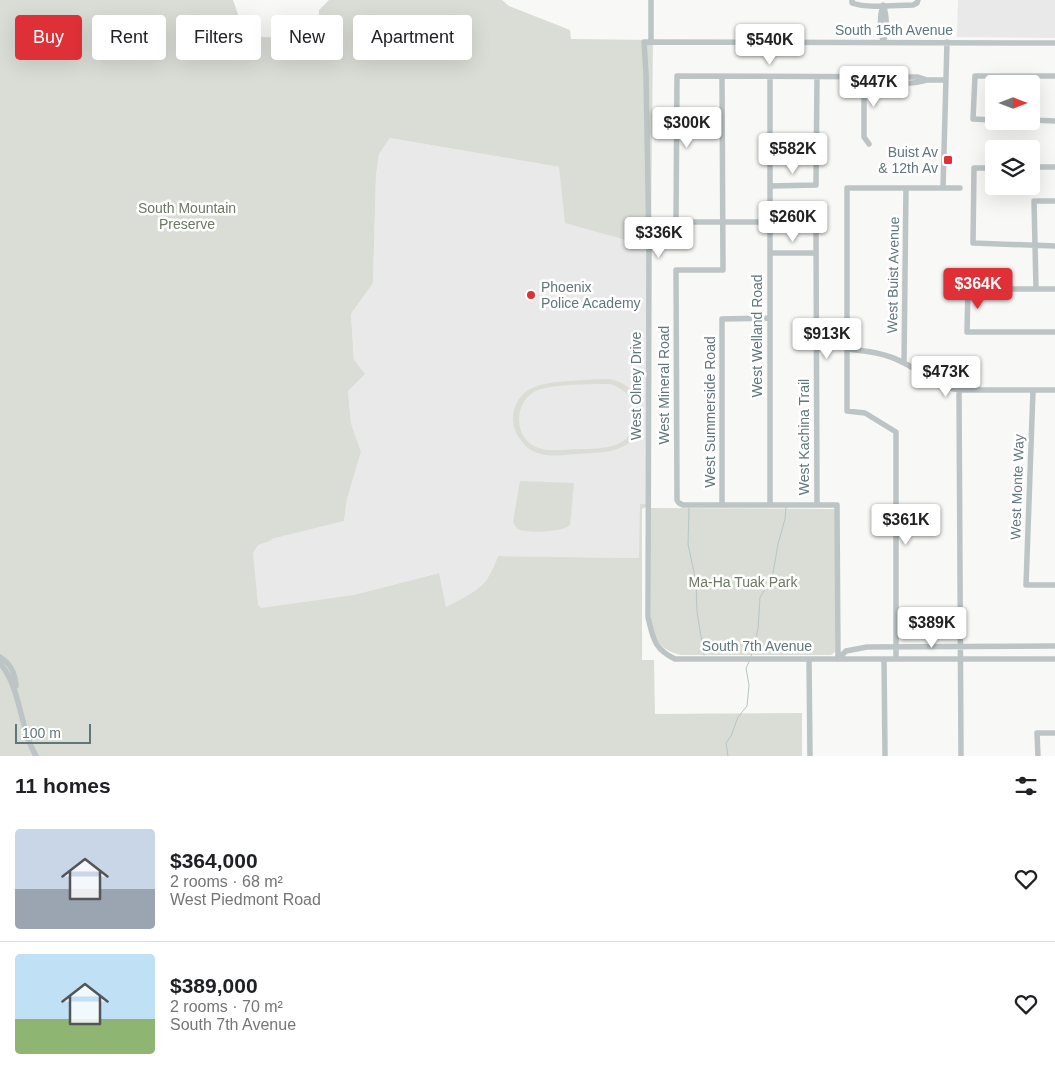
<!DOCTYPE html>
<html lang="en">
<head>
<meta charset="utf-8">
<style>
  body { margin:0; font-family:Helvetica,sans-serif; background:#f2f2f2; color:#202124; height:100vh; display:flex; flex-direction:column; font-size:19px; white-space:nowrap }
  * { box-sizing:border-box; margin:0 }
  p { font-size:16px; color:#757577 }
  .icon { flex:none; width:28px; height:28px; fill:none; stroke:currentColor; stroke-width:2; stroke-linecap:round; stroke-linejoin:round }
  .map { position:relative; height:756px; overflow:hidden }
  .panel { display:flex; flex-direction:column; background:#fff; flex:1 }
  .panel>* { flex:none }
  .top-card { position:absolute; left:15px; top:15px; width:500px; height:45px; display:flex; gap:10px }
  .needle { width:32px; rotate:90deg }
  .buttons { position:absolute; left:985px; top:75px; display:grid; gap:10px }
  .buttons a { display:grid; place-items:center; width:55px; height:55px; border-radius:5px; background:#fff; box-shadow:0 5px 20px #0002; font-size:25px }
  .scale { position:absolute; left:15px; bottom:12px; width:76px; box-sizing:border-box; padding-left:5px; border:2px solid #5f767a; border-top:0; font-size:14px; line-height:18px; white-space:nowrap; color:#5f767a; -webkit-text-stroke:4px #fff; paint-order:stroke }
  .price { position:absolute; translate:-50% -42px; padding:0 11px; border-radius:5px; background:#fff; color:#222; font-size:16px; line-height:32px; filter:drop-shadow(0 1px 2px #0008) }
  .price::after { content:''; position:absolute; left:50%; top:30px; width:15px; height:11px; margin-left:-8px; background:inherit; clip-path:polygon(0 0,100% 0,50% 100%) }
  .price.current { background:#de3036; color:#fff }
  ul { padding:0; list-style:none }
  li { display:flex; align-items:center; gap:15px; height:125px; padding:0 15px }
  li+li { border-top:1px solid #e0e0e0 }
  li span { display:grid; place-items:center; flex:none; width:140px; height:100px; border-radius:5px; color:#555 }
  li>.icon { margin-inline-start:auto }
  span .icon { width:60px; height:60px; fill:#fffc; stroke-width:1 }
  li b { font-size:21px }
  h2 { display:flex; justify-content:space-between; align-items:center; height:60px; padding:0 15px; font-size:21px }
  .chip { padding:0 18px; border-radius:5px; background:#fff; box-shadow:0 5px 20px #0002; font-size:18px; line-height:45px }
  .chip.current { background:#de3036; color:#fff }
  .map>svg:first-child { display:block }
  .built { fill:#e9e9e9 }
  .green { fill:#daddd5; fill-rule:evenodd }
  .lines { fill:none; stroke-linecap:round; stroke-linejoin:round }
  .stream { stroke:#b4c6c6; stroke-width:1 }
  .street { stroke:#bdc4c6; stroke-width:5.5 }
  .poi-dot { fill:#de3036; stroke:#fff; stroke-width:2 }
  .labels { text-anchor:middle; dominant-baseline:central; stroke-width:5; stroke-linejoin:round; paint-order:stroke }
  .street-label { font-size:14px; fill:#5f767a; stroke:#fff }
  .poi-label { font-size:14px; fill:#5f767a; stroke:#fff; text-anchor:end }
  .park-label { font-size:14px; fill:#6c7863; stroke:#fff }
</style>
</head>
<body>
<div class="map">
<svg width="1055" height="756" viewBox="0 0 1055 756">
  <rect width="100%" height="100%" fill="#f8f8f6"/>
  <path class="built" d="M958,0H1055V38L957,37Z
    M390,138L559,167L647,235L646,504L640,505V558L498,556L493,571L476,592L446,607L438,573L353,595L258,609L248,544L344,521L347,499L361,452L351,423L348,391L354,360L351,314L373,283L376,175L379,154Z"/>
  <path class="green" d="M0,0H233L246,37L318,38L319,10L329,0H502L509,6L570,30L571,39L653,40L648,506L642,509V660H654L655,714L802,713V756H0ZM390,138L559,167L565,223L626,240L636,241L646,235V504H640L639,558L498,556C487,588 475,592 446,607L439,573L353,595L261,608L258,605L253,553L258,545L272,540L271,539L344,521L347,499L361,452L351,423L348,391L365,374L354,360L351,314L373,283L376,175L379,154Z
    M609,379C621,381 633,388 638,400C642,408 643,417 640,426C631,455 600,452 575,454C564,455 552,457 541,454C532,452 525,447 520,439C514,431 511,420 514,410C522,383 547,383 570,381C583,380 596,379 609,379ZM609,384C637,390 649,428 620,443C604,451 581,448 564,450C553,450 543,451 534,446C514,435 514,404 534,392C547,384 592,384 609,384Z
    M520,481L574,483L570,525C563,532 527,534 518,529C516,528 514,524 513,522Z
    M651,508L835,509V652L831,655H681C659,650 655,639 651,619Z"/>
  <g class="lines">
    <path class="stream" d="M689,508L688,544L696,582L697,612L704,655
      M751,656L758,629L760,597L772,579L778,544L785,519L786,507
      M728,756L726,743L731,736L738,717L747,706L749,685L746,668L749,662"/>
    <path class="street" d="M852,0V3C869,9 896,5 913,5L917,3L918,0
      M883,5C888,18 887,30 883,43
      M883,41C880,29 879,17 883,6
      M651,42V0
      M1055,43L644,42L646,74L649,246L648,617C653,638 654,649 675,659H1055
      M722,77L723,270H676L677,500L679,503L683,505H837L838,659
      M770,77V505
      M864,78V137L869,144
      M864,78C878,85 913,85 927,80
      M994,120L973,119L975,76H1055
      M1031,120L1055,121
      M1031,167H1055
      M994,168H974L973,243L1055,246
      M770,186L816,185L817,77
      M943,188L947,42
      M812,220L816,229L817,505
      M769,222H676L677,76L918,77L927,80H946
      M770,253H816
      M1036,288L1034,201H1055
      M1055,289H968L967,332H1055
      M847,349C867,351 886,353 904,363C926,374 932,385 959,390H1055
      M904,363L906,188
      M959,390L961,756
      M1033,390L1026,585H1055
      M722,505V319L770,318
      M0,657C11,664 15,673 16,686
      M809,659L810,756
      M838,659L846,651L867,647L1055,646
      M884,659L885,756
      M896,659V432L865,413L847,411V188H960
      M0,663C22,690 19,727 36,756
      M1038,756L1037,733H1055"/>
  </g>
  <g class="poi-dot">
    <rect x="943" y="155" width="10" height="10" rx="2.5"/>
    <circle cx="531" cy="295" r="5"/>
  </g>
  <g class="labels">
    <g class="street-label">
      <text x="894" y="30">South 15th Avenue</text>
      <text transform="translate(893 275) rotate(-89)">West Buist Avenue</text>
      <text transform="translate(757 336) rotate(-90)">West Welland Road</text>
      <text transform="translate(664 385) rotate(-90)">West Mineral Road</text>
      <text transform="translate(636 386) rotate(-90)">West Olney Drive</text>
      <text transform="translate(710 412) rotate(-90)">West Summerside Road</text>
      <text transform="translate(804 437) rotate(-90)">West Kachina Trail</text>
      <text transform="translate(1017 487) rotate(-88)">West Monte Way</text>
      <text x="757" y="646">South 7th Avenue</text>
    </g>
    <g class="poi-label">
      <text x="938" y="152">Buist Av<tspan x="938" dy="16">&amp; 12th Av</tspan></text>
      <text x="541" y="287" text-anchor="start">Phoenix<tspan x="541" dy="16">Police Academy</tspan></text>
    </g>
    <g class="park-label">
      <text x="187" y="208">South Mountain<tspan x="187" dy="16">Preserve</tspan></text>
      <text x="743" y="582">Ma-Ha Tuak Park</text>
    </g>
  </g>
</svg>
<div class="buttons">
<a><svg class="needle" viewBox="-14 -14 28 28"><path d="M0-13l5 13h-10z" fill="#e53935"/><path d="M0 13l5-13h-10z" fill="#757577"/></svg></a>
<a><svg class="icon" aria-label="layers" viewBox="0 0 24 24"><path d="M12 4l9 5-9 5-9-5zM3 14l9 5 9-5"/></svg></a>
</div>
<div class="scale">100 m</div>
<b class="price" style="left:770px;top:66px">$540K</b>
<b class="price" style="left:874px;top:108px">$447K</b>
<b class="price" style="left:687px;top:149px">$300K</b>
<b class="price" style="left:793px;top:175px">$582K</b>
<b class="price" style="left:793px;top:243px">$260K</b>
<b class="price" style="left:659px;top:259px">$336K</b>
<b class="price current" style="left:978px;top:310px">$364K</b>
<b class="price" style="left:827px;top:360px">$913K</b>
<b class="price" style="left:946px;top:398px">$473K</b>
<b class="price" style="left:906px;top:546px">$361K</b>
<b class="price" style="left:932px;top:649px">$389K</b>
<div class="top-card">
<a class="chip current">Buy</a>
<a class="chip">Rent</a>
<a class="chip">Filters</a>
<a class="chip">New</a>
<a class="chip">Apartment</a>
</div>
</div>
<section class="panel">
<h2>11 homes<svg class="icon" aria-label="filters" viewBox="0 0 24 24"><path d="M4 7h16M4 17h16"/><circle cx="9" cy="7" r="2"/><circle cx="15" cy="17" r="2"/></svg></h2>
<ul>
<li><span style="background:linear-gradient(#c9d6e8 60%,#9aa5b1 0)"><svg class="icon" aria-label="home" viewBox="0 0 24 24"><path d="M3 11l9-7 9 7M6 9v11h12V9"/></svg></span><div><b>$364,000</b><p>2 rooms · 68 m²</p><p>West Piedmont Road</p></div><svg class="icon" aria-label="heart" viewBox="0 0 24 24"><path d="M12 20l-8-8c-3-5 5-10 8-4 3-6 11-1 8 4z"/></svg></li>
<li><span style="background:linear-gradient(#bfe0f5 65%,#8fb573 0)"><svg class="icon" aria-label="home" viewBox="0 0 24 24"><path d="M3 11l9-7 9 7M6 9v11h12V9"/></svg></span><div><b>$389,000</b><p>2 rooms · 70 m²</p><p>South 7th Avenue</p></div><svg class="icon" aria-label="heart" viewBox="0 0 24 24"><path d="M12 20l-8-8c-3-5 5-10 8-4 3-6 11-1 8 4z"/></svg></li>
</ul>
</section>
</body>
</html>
